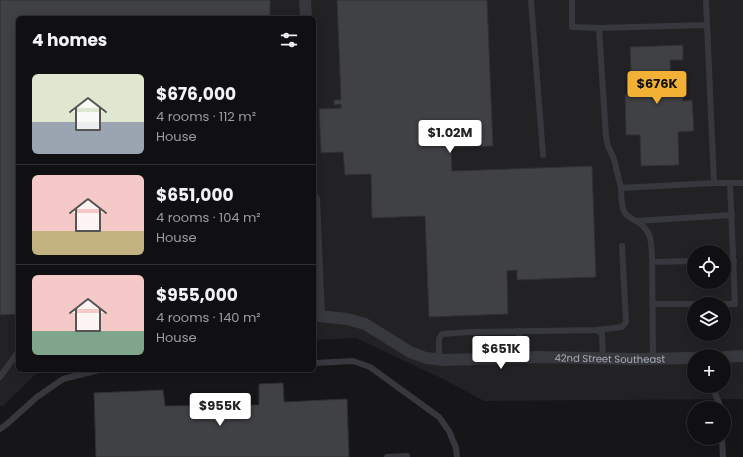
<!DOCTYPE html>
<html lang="en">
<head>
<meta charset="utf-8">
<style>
  body { margin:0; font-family:Poppins,sans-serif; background:#1e1e20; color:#f1f3f6; height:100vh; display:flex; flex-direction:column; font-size:15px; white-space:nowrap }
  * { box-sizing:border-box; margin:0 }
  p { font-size:13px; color:#9c9d9f }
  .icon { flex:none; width:22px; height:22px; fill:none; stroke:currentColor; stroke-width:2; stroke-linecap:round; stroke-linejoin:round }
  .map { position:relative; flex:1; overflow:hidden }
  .drawer { position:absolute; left:16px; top:16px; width:300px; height:356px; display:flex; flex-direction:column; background:#101012; border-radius:6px; box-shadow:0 2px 10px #0003,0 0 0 1px #303032 }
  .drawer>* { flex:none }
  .tools { position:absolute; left:687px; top:245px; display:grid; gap:8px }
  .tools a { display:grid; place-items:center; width:44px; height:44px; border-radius:50%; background:#101012; box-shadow:0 2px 10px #0003,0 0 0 1px #303032; font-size:20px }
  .price { position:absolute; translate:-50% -34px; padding:0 9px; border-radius:4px; background:#fff; color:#222; font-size:13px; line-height:26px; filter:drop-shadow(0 1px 2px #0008) }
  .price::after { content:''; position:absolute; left:50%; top:24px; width:12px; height:9px; margin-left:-6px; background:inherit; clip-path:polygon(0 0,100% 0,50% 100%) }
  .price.on { background:#f2b134; color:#111 }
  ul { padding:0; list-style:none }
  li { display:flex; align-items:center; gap:12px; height:100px; padding:0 16px }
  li+li { border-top:1px solid #303032 }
  li span { display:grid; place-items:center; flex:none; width:112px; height:80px; border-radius:6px; color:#555 }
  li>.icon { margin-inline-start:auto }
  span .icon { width:48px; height:48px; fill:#fffc; stroke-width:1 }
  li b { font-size:17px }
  h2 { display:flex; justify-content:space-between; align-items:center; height:48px; padding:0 16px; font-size:17px }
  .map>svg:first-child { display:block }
  .built { fill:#222225; fill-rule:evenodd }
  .building { fill:#404145; stroke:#303034 }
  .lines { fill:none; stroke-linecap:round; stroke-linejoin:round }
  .service { stroke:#37383d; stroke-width:6 }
  .minor { stroke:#37383d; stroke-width:12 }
  .labels { text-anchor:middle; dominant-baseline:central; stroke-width:3; stroke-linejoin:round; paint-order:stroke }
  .street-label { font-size:10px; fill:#a8adb8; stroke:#111113 }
</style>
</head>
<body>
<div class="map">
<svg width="743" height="457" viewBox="0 0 743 457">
  <rect width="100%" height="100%" fill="#161618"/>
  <path class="built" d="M0,0H743V399L484,401L445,380L356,338L314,340V18H18V370H40L3,406H0ZM694,252H724V282H694ZM694,304H724V334H694ZM694,356H724V386H694Z"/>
  <path class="building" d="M0,0H270V18H18V314L0,315Z
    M337,0H487L493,146L451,148L452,171L592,166L596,277L517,280V270L507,271L508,314L429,317L425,216L372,218L371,174L345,175L343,152L321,153L319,109L341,108V104L334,105V100H341Z
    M683,45V60H670L671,92H683V101L692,100L694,131L678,132L679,165L641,166L640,135H626L625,95H632L630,47Z
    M283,383L284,402L347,399L349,457H96L94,393L163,390L165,406L259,405V384Z"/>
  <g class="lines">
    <path class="service" d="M531,0L543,155
      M572,0V27L599,28L606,137L608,146L614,159L621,188L714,183
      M706,0L714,183H743
      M599,28L707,25
      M621,188C621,195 621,207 625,213C628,217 634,220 638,222C652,232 651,241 652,256L653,359
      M636,221L732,215
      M724,261H734
      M652,262L694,261
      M652,304H694
      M724,304H735L730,183
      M597,330L622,327L626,322L622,246
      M519,331V357
      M439,359V339L442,334L471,332L597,330L602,334L603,358
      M314,363L353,361L370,367L439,417L449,431L456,448L457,457
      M0,377L18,352
      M712,386L721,408
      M0,429L7,424L37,397L63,379L99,370
      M722,438L723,457
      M387,457L407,456V457"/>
    <g class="minor">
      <path d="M305,0L306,18"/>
      <path id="s1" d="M314,199L319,316L347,319L365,324L410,352L426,358L444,360L540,357L636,359L694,358"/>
      <path d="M724,357L743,356"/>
    </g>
  </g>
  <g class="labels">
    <g class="street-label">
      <text stroke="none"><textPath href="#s1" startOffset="418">42nd Street Southeast</textPath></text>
    </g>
  </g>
</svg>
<div class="tools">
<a><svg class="icon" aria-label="locate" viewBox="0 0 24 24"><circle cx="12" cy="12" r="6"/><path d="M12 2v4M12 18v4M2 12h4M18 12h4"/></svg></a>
<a><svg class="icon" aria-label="layers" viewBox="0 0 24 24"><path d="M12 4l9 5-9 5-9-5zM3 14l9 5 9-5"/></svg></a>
<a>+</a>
<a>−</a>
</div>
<b class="price on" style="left:657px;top:105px">$676K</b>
<b class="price" style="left:450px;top:154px">$1.02M</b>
<b class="price" style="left:501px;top:370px">$651K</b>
<b class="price" style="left:220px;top:427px">$955K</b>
<section class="drawer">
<h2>4 homes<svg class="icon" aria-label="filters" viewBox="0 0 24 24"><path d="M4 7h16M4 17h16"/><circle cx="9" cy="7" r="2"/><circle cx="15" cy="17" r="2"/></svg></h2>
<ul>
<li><span style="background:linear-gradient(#dfe7d0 60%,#9aa5b1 0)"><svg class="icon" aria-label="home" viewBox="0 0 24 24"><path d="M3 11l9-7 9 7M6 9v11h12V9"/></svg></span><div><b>$676,000</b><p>4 rooms · 112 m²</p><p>House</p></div></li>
<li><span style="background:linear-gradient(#f6c9c9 70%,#c2b280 0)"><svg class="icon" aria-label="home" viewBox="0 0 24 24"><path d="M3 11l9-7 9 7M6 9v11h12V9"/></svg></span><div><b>$651,000</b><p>4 rooms · 104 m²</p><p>House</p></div></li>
<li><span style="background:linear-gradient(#f6c9c9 70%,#7fa58c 0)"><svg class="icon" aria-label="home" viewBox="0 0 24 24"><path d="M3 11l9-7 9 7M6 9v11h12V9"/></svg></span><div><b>$955,000</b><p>4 rooms · 140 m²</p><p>House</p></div></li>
</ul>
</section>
</div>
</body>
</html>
